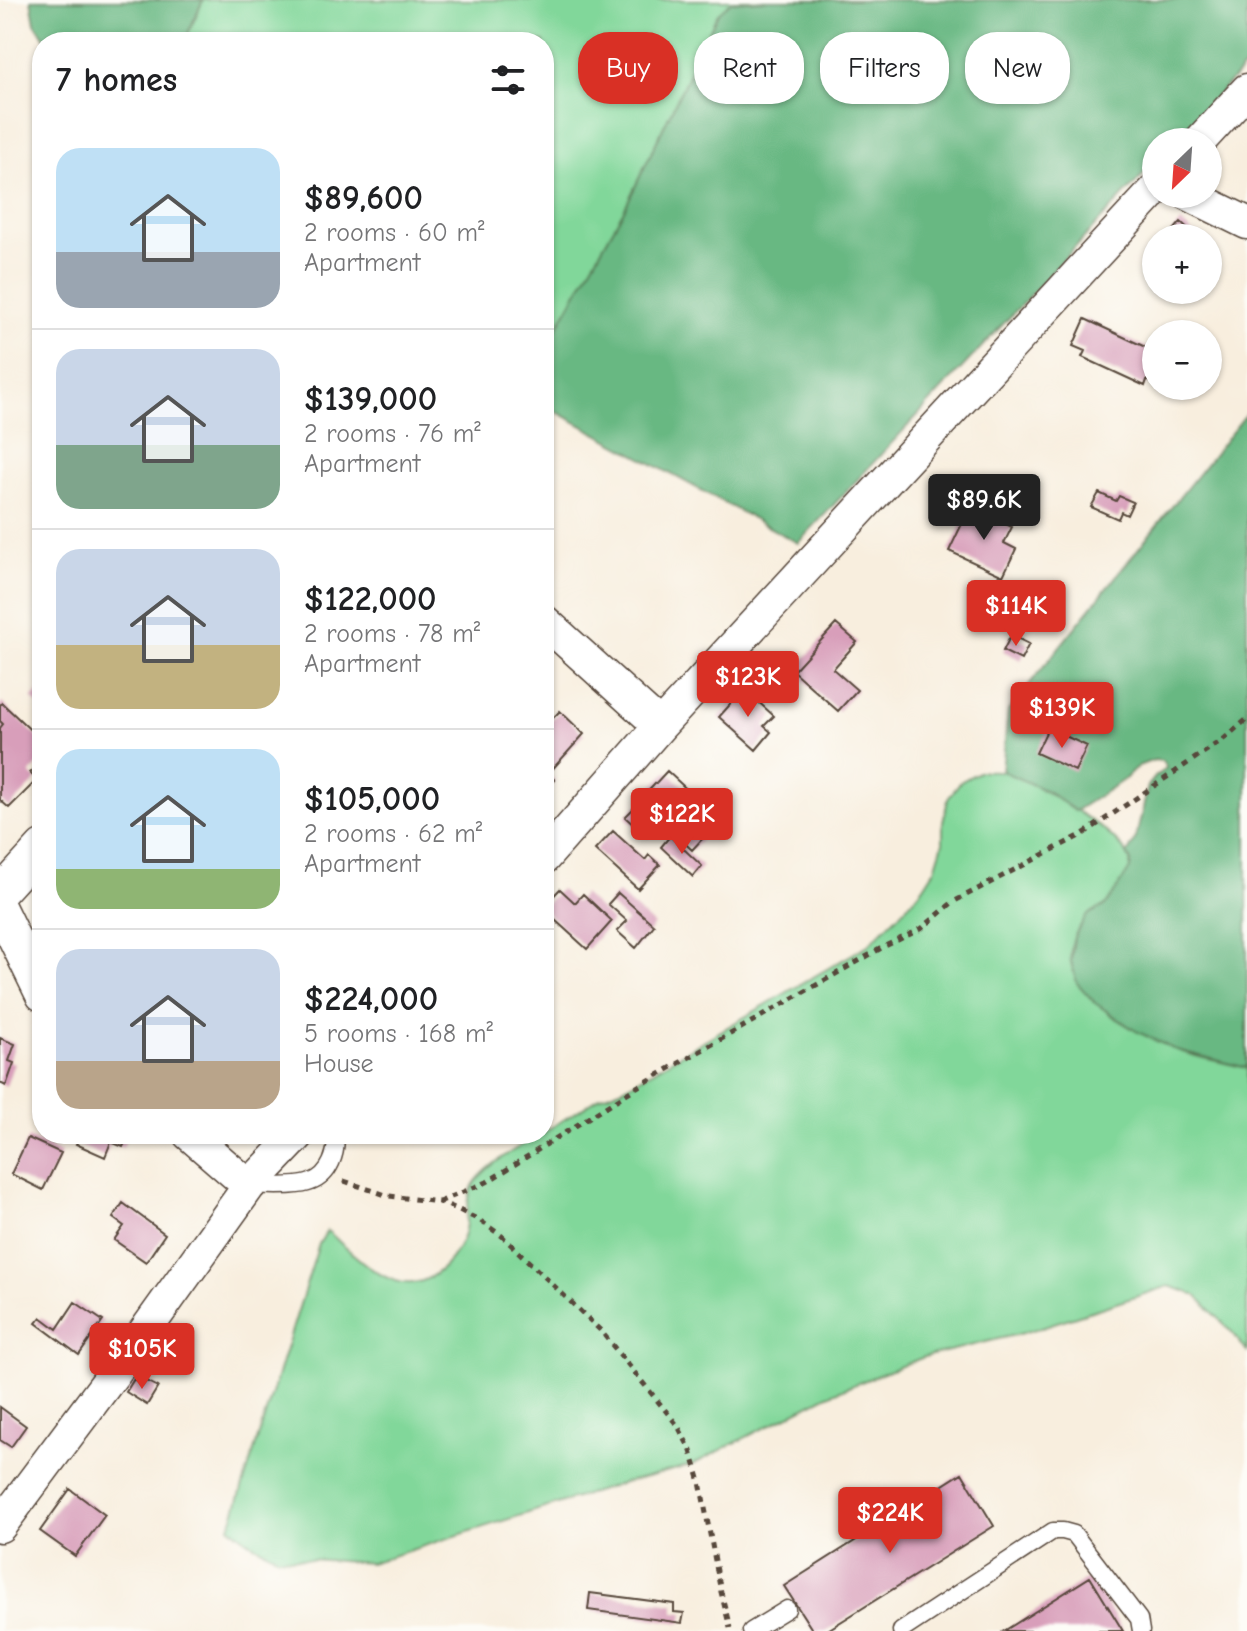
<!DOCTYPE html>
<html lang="en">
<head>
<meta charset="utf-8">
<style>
  body { margin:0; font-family:"Comic Neue",sans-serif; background:#f2f2f2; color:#202124; height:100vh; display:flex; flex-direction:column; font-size:30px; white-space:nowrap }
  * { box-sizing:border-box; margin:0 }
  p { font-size:26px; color:#757577 }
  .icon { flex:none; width:44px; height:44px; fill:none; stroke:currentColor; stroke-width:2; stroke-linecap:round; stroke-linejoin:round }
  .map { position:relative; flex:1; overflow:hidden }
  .side { position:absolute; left:32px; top:32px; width:522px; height:1112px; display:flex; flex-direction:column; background:#fff; border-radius:32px; box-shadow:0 2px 6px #0004 }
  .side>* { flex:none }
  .guide { position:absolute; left:578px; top:32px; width:548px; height:72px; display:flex; gap:16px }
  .needle { width:52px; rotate:205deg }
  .tools { position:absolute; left:1142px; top:128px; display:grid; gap:16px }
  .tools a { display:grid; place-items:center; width:80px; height:80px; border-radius:50%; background:#fff; box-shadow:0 2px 6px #0004; font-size:40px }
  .price { position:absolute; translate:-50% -68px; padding:0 18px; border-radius:8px; background:#d93025; color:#fff; font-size:26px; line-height:52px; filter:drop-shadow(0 2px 4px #0008) }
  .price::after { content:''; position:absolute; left:50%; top:48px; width:24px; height:18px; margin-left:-12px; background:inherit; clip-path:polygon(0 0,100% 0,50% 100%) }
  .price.selected { background:#222; color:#fff }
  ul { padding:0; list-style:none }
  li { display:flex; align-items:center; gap:24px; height:200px; padding:0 24px }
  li+li { border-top:2px solid #e0e0e0 }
  li span { display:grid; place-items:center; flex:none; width:224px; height:160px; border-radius:24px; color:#555 }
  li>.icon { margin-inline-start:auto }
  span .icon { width:96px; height:96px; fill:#fffc; stroke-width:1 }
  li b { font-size:34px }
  h2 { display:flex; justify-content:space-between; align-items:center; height:96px; padding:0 24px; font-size:34px }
  .tag { padding:0 28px; border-radius:32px; background:#fff; box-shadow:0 2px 6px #0004; font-size:28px; line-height:72px }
  .tag.selected { background:#d93025; color:#fff }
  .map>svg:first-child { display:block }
  .green { fill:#81d79a; stroke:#5e805c; stroke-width:2 }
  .forest { fill:#68b882; stroke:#527150; stroke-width:2 }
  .building { fill:#d89eba }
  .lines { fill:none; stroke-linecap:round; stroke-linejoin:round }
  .service-casing { stroke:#57473b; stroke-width:19 }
  .minor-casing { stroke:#57473b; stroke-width:35 }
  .path { stroke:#57473b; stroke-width:5; stroke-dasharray:6 6; stroke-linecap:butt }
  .service { stroke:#fff; stroke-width:16 }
  .minor { stroke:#fff; stroke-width:32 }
</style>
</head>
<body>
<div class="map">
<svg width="1247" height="1631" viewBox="0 0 1247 1631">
  <rect width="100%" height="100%" fill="#fdfcf7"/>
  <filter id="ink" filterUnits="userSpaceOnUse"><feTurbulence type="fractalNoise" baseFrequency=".0125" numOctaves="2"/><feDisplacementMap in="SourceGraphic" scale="16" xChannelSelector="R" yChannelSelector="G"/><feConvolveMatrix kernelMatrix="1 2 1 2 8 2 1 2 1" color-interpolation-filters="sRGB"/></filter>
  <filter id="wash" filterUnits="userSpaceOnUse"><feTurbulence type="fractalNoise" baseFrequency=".006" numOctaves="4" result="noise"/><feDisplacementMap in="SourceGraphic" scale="32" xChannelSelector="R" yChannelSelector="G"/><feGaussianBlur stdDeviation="1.8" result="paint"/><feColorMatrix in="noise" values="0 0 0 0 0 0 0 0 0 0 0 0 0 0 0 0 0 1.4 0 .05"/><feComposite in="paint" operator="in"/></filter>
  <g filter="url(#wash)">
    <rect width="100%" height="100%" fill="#f8eede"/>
    <path class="green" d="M203,0H766L718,13L625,208L554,333L544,338V42H184Z
      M980,771C988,771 997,770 1004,772C1028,779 1140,841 1130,869C1128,876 1112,900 1106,905C1102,909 1095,910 1090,914C1084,918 1080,927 1076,933C1049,988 1130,1030 1170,1047C1194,1058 1222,1062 1247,1068V1352L1231,1331L1196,1295L1169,1286L1023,1333L924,1357L828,1395L692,1465L620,1484L370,1563L278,1557L254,1545L230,1527L319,1244L327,1231C335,1236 338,1242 345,1247C360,1260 376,1275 396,1281C425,1291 451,1265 462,1240C470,1221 464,1197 476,1181C492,1161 519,1147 541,1134H544V1132L600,1097L623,1088L868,945L913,900L923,888L935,869L943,843V822L948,799L960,782Z"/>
    <path class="forest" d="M31,0H203L184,42H48L35,23Z
      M766,0H1247V64L1174,142H1156V161L798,543L544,405V368L546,358L544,353V338L554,333L625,208L718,13L731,2Z
      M1247,413V1068L1173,1049L1136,1031L1095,1003L1077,983L1071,961L1074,937L1087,915L1106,905L1130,869L1131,861L1127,855L1136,838L1148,786L1156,776L1166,768L1162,761L1154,760L1138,766L1125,779L1075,811L1047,791L1002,771L1008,711Z"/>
    <g id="blocks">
      <path class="building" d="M1181,222L1195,235L1196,233L1202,238H1167Z
        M1085,319L1156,352V384L1147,380L1145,386L1082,357L1085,351L1073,346Z
        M1099,493L1116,501L1119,496L1133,502L1127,515L1121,512L1118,519L1091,507Z
        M970,507L1012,527L1004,543L1016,549L1003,576L949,551Z
        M836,624L857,642L833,669L857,690L838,711L793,671Z
        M1011,635L1029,644L1021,660L1003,651Z
        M42,688V709L32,699Z
        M744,689L774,716L764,726L771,732L756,750L719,717Z
        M2,703L42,741V761L30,773L37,780L9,808L0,800V728L3,724L0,721V705Z
        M560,711L584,734L548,774L555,780L544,792V718L549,722Z
        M1048,728L1087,746L1075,771L1036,753Z
        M667,771L693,795L681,808L691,817L688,821L704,837L692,850L640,800Z
        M637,805L658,825L647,837L625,817Z
        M613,831L645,860L649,855L660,865L638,889L595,850Z
        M670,836L702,866L693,877L661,847Z
        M560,889L575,903L583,894L612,921L587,949L544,910V906Z
        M618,893L654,925L636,948L617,931L627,921L608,904Z
        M0,1038L15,1044L9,1061L14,1063L6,1086L0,1083Z
        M81,1134H129L123,1147L111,1142L105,1157L76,1144Z
        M28,1138L61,1153L43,1190L11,1174Z
        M123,1203L165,1234L146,1262L114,1240L124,1226L113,1218Z
        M75,1302L103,1321L79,1355L36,1323L41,1317L57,1329Z
        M134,1379L143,1385L146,1381L158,1387L147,1405L126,1392Z
        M0,1407L26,1426L11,1447L0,1440Z
        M962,1473L994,1526L826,1631H813L784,1586Z
        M70,1489L105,1515L75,1556L40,1531Z
        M1090,1577L1123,1631H1004Z
        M590,1593L674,1604V1612L684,1613L682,1623L588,1610Z"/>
    </g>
  </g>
  <g filter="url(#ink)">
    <use href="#blocks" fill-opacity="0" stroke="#57473b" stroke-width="2"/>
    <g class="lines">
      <g class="service-casing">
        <path id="service" d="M251,1186C268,1185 296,1188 311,1182C330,1175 338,1152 335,1134
          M751,1631L787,1609
          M901,1631L1053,1531H1063L1074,1534L1139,1619L1141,1631"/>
      </g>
      <g class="minor-casing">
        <path id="minor" d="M1199,142L1247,90
          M1188,194L1247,223
          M544,621L660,726
          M544,858L660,726L1156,189
          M0,893L42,847
          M0,909L42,995
          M189,1134L249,1186
          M0,1526L138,1341L249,1186L299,1134"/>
      </g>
      <path class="path" d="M344,1181L389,1196L439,1202L457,1209L479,1220L502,1236L600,1330L678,1426L691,1451L700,1482L721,1592L730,1628
        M439,1202L487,1182L637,1087L885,946L921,929L953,902L1083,834L1225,738L1247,719"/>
      <use href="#service" class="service"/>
      <use href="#minor" class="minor"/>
    </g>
  </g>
</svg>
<div class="tools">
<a><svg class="needle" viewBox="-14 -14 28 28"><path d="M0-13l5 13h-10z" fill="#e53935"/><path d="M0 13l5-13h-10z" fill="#757577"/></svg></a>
<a>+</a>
<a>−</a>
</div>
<b class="price selected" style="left:984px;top:542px">$89.6K</b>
<b class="price" style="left:1016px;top:648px">$114K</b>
<b class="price" style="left:748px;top:719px">$123K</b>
<b class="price" style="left:1062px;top:750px">$139K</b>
<b class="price" style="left:682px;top:856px">$122K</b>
<b class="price" style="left:142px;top:1391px">$105K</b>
<b class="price" style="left:890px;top:1555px">$224K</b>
<div class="guide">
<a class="tag selected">Buy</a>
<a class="tag">Rent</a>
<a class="tag">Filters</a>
<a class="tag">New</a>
</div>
<section class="side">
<h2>7 homes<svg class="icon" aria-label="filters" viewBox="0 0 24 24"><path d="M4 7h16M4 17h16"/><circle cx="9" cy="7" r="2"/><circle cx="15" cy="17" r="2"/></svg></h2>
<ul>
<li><span style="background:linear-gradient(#bfe0f5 65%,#9aa5b1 0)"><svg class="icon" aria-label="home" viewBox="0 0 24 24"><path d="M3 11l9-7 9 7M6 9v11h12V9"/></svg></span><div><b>$89,600</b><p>2 rooms · 60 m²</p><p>Apartment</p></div></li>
<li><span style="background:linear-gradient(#c9d6e8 60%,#7fa58c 0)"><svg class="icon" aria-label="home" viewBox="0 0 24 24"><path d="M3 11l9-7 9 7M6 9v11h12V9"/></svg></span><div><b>$139,000</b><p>2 rooms · 76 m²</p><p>Apartment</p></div></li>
<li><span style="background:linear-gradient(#c9d6e8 60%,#c2b280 0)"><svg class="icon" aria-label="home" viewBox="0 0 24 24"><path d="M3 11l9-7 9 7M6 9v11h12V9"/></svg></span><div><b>$122,000</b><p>2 rooms · 78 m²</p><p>Apartment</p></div></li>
<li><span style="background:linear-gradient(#bfe0f5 75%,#8fb573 0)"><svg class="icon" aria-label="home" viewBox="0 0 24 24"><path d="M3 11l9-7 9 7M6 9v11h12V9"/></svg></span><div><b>$105,000</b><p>2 rooms · 62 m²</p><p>Apartment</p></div></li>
<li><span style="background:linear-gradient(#c9d6e8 70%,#b9a48a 0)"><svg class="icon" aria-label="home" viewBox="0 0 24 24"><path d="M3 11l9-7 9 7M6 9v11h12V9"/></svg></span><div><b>$224,000</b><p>5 rooms · 168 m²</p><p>House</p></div></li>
</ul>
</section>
</div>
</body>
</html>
